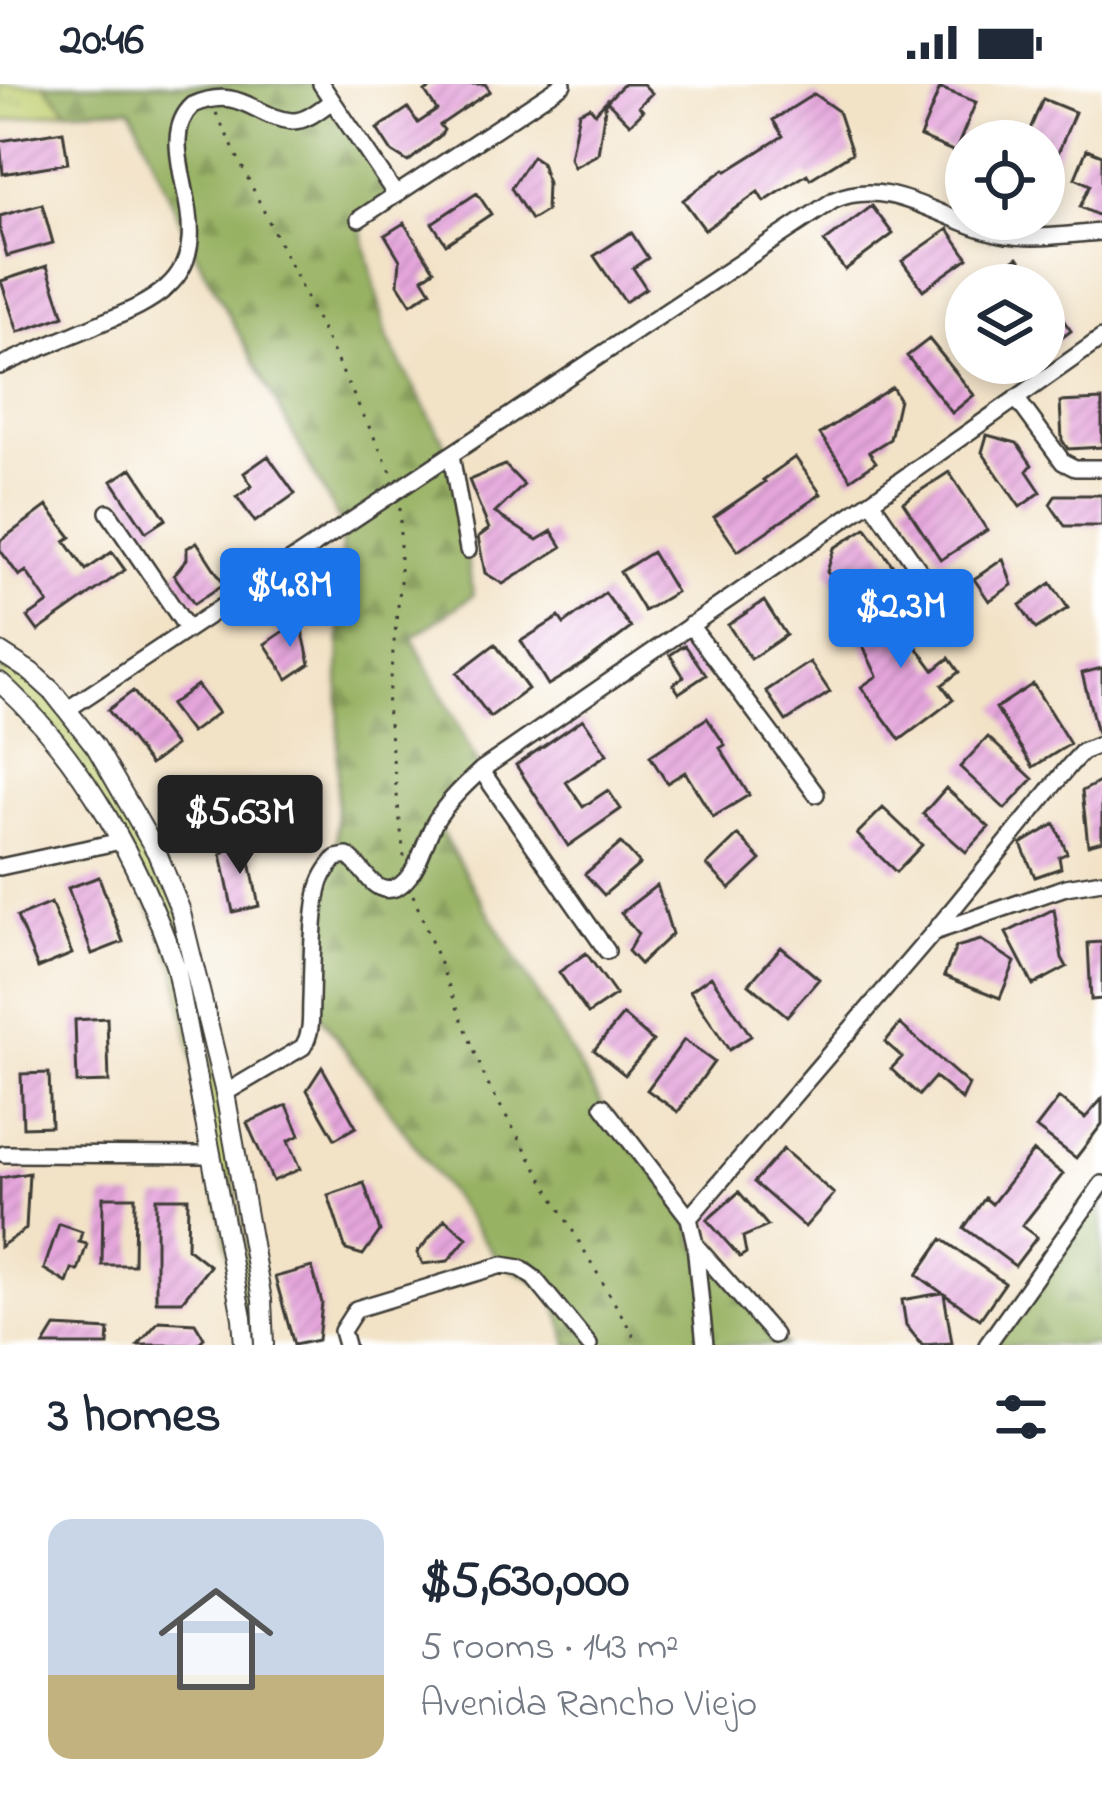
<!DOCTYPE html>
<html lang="en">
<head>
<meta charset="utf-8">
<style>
  body { margin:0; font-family:"Indie Flower",sans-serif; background:#f6f6f7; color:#1f2937; height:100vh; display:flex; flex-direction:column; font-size:45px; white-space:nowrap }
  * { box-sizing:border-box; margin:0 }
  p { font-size:39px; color:#747a83 }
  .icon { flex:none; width:66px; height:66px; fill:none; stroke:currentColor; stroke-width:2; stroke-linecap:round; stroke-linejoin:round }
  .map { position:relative; height:1261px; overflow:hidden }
  .details { display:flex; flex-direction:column; background:#fff; flex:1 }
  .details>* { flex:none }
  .buttons { position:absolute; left:945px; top:36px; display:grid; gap:24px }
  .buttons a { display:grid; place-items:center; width:120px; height:120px; border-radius:50%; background:#fff; box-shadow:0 6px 18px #0003; font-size:60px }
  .price { position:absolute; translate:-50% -102px; padding:0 27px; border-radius:12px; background:#1a73e8; color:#fff; font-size:39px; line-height:78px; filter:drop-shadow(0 3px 6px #0008) }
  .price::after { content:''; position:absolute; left:50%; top:72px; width:36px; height:27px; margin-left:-18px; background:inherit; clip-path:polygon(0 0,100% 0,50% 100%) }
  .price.active { background:#222; color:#fff }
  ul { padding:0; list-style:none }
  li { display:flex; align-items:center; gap:36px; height:300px; padding:0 48px }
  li+li { border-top:3px solid #e0e1e3 }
  li span { display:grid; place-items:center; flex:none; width:336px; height:240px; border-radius:24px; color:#555 }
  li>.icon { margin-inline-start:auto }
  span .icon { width:144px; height:144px; fill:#fffc; stroke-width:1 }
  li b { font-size:51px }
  h2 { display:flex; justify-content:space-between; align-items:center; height:144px; padding:0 48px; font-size:51px }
  .status { display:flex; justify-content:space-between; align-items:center; height:84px; padding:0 60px; background:#fff; direction:ltr }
  .status svg { height:33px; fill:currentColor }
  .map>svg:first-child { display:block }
  .forest { fill:url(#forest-firs); stroke:#5a6740; stroke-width:3 }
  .park { fill:url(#park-tufts); stroke:#6e7646; stroke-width:3 }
  .building { fill:url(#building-hatch) }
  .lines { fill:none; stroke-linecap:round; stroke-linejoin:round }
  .minor-casing { stroke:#3c3a36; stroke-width:20 }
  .tertiary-casing { stroke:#3c3a36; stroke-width:22 }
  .path { stroke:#3c3a36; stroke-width:3; stroke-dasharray:3 9; stroke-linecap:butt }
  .minor { stroke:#fff; stroke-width:15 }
  .tertiary { stroke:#fff; stroke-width:18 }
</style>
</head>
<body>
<div class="status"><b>20:46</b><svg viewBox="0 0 49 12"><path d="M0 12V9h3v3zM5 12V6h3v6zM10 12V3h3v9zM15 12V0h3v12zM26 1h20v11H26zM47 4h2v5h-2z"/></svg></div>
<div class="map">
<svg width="1102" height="1261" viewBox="0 0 1102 1261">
  <defs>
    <pattern id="forest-firs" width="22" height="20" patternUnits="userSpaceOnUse" patternTransform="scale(3)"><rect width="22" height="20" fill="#98b263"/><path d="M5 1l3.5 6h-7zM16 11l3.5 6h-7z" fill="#829855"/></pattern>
    <pattern id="park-tufts" width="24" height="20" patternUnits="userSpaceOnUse" patternTransform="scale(3)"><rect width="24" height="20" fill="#c1cf71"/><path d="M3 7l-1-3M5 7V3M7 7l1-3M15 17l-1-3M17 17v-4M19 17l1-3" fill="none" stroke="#a5b161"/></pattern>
    <pattern id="building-hatch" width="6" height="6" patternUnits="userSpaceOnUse" patternTransform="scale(3)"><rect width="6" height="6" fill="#e5a6dc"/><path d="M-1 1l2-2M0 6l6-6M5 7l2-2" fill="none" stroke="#c48ebc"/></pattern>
  </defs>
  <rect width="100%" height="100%" fill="#fff"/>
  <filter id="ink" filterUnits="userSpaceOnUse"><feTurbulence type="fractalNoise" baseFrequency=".00833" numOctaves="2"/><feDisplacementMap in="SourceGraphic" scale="24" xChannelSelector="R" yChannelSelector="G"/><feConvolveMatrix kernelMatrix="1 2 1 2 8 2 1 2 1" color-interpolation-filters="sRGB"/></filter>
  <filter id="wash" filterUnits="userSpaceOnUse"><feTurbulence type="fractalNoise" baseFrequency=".004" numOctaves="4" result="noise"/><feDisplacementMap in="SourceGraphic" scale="48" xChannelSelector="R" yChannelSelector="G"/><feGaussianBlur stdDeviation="2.7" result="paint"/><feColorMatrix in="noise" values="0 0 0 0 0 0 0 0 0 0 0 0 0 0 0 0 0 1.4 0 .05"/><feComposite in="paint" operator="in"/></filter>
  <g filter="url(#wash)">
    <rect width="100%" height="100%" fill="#f2e2c6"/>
    <path class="forest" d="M44,0H321L396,111L359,136L388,256L451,371L473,511L412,554L481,686L435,738L603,1022L689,1134L695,1160L785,1261H568C558,1213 548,1200 502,1181L311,919L318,804L336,773L342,441L190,159L131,24L67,26Z
      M1102,1100V1261H987Z"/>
    <path class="park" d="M0,0H44L67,26L0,38Z
      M0,568L68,625L180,825L188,853L264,1261H244L176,884L121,757L0,598Z"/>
    <g id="blocks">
      <path class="building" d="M437,0H485L490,7L440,41L444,46L440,52L408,78L392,68L377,45L408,24L418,39L437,26L425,8Z
        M624,0H643L652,9L639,22L643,27L630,40L607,17Z
        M940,4L976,18L955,68L920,53Z
        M814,10L838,27L852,69L810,95L807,90L764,118L758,108L705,146L683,116L725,85L727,87L783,52L773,36Z
        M1043,15L1075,28L1044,103V57H1025Z
        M606,17L598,70L574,83L570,74L579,28L590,23L595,29Z
        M63,47L68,79L3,90L0,57Z
        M1087,65L1102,71V133L1080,123L1090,101L1075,94Z
        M532,72L541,78L547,99L546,127L531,136L511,104Z
        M477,109L491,130L446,160L432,139Z
        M42,120L53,159L7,172L0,148V132Z
        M872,122L893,150L845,186L824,158Z
        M404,139L434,186L423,194L431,207L411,220L398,200L400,176L385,151Z
        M948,145L968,174L923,206L902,177Z
        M631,148L648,174L633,184L646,204L625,218L594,172Z
        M1018,173L1038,201H978Z
        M47,182L64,232L18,248L1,197Z
        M1044,209L1071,247L1044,267Z
        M929,255L974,311L952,329L907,272Z
        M892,303L899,315L890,355L869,368L876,378L851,395L820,350Z
        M1102,316V363L1068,365L1062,356L1060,318Z
        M987,351L1017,359L1032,381L1027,387L1041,408L1020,423L982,368Z
        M268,372L295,410L255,438L237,413L252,402L244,389Z
        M795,373L821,410L738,467L714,433L765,398L763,396Z
        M505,381L524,401L495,429L537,456L552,447L562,463L503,500L485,489L478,453L489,445L469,396Z
        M132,384L166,435L146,448L112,397Z
        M949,388L987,446L941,476L903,418Z
        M1056,411H1102V442H1065L1050,420Z
        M47,422L71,453L65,457L86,486L112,468L125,486L38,547L28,533L48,519L26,487L19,492L0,466V457Z
        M866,444L893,482L850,516L827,488L834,464Z
        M197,458L224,500L194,520L174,491L187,475V464Z
        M652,468L676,508L644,527L620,488Z
        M1003,475L1012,501L989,517L974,495Z
        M1051,499L1068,524L1036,545L1020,521Z
        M605,509L631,544L583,580L548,601L521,557L559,533L564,540Z
        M898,514L915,545L907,550L934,586L949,574L959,588L942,601L953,616L900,656L861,603L877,592L853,541Z
        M764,517L786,551L751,575L728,541Z
        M300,536L310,580L288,595L265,560Z
        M495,560L528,605L490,633L457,589Z
        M685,561L706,591L679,609L673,600L684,593L670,571Z
        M810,578L830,608L786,637L766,607Z
        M1102,584V648L1097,649L1082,589Z
        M1033,600L1070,660L1033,683L996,624Z
        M197,601L218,629L191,649L170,621Z
        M133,607L175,662L150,681L108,626Z
        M707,634L725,661L720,664L749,711L713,733L685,688L667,699L650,672Z
        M583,635L607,670L566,698L583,723L608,706L621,725L568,762L516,681Z
        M988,653L1033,695L1005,725L960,683Z
        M1102,697V757L1088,761L1082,707Z
        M946,704L989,743L966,768L923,730Z
        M883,724L922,761L896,788L857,750Z
        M1055,740L1067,769L1059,773L1061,784L1035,793L1021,760Z
        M738,751L761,776L730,805L707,781Z
        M245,753L259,822L233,828L221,770Z
        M621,759L640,780L604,811L585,790Z
        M99,793L123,858L92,870L68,804Z
        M657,801L672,850L640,880L628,867L638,850L621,829Z
        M51,819L72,870L38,884L17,833Z
        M1054,825L1062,874L1067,883L1033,901L1006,849Z
        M981,856L1015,878L1000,914L944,892L956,863Z
        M1102,858V915L1091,916L1088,859Z
        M781,863L819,895L787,932L749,900Z
        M586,869L616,911L588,930L559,888Z
        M711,892L751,952L729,966L690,907Z
        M623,931L653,957L625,991L594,966Z
        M107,934L109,998L77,999L75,936Z
        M900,940L969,1001L962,1016L935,993L919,1011L891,985L902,973L885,958Z
        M684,956L714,978L678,1028L647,1006Z
        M322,983L356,1043L335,1055L307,1006Z
        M49,989L51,1042L23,1043L21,990Z
        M1059,1014L1085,1034L1102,1015V1040L1076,1074L1036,1044Z
        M287,1021L300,1051L288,1057L300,1085L273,1097L247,1039Z
        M783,1065L834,1110L805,1143L754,1098Z
        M1033,1067L1063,1090L1022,1142L1037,1153L1015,1182L964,1144L985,1114L992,1120Z
        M29,1089L26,1145L0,1163V1094Z
        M364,1099L380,1147L363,1171L346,1166L328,1111Z
        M739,1108L768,1142L743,1153L746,1169L740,1173L707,1136Z
        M103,1113H135L134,1181H102Z
        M156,1114H188L187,1164L210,1182L182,1217H156Z
        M445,1135L467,1154L448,1177L423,1180L417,1169Z
        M59,1140L82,1148L79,1158L87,1160L78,1187L72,1185L67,1199L44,1185Z
        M942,1155L1005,1199L980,1235L944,1210L952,1259L922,1261L906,1241L902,1216L942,1209L917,1191Z
        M312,1183L322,1219L318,1256L294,1261L275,1193Z
        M159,1237L195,1239L204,1254L197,1261H138Z
        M55,1243L109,1246L108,1261H44Z"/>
    </g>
  </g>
  <g filter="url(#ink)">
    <use href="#blocks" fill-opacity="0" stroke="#3c3a36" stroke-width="3"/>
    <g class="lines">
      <g class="minor-casing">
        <path id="minor" d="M321,0L396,111
          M359,135L563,0
          M0,282C31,268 63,255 94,242C119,231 146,222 167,203C227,149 147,63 193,21C241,0 255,34 292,37C306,38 320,25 332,17
          M1016,314L1063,378L1075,384H1102
          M451,371L468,466
          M871,417L960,545
          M108,428L187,544
          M690,541L816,710
          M68,625L834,116C893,90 949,143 1007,151C1037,156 1071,150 1102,148
          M481,686L607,867
          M0,783L121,757
          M937,847L1066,803L1102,797
          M225,1009L303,963C313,946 310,934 311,916C312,882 312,840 318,808C320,794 328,784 336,774L347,772C360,780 369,800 381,804C390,808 400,803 406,796C421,780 425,755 436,736C448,717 464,702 481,686L871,417L1102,254
          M603,1022L689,1134
          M4,1070L211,1071
          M697,1163L774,1251
          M346,1261L342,1247L356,1225L502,1181L520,1184L534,1194L589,1261
          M705,1261L695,1160L689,1134L934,848L1070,681L1082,668L1102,660
          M987,1261L1102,1100"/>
      </g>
      <g class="tertiary-casing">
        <path id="tertiary" d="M0,568L31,588L52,607L96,663L157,769L180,825L225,1009L262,1216L264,1261
          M0,598C83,674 140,778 176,884L242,1234L244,1261"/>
      </g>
      <path class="path" d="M216,29L393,392
        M400,424V504L387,622L404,773
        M413,811L487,999L639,1261"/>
      <use href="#minor" class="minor"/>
      <use href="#tertiary" class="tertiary"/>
    </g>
  </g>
</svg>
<div class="buttons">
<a><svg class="icon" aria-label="locate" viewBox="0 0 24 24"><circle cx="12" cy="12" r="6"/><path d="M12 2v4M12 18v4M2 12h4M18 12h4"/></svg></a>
<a><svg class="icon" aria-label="layers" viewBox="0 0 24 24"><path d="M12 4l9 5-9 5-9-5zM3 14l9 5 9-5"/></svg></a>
</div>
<b class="price" style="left:290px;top:566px">$4.8M</b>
<b class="price" style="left:901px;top:587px">$2.3M</b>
<b class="price active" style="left:240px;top:793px">$5.63M</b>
</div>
<section class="details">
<h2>3 homes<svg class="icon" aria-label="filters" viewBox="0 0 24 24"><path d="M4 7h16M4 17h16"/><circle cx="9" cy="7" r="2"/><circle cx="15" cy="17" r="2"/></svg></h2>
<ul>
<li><span style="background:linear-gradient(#c9d6e8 65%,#c2b280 0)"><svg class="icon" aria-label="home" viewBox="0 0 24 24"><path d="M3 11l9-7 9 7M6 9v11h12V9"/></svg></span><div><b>$5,630,000</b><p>5 rooms · 143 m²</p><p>Avenida Rancho Viejo</p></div></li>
</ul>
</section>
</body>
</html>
